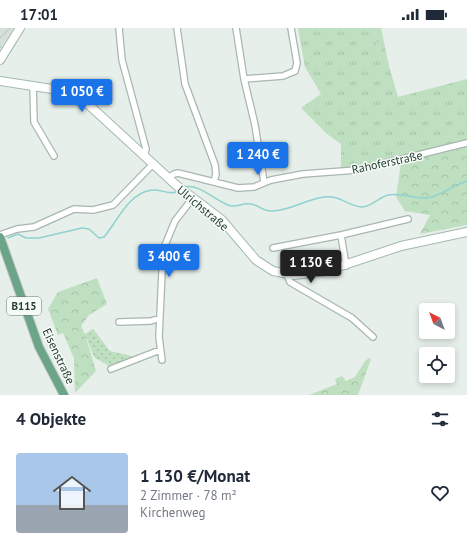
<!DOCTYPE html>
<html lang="de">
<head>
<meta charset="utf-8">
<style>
  body { margin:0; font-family:"PT Sans",sans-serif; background:#f6f6f7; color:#1f2937; height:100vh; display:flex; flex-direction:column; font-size:15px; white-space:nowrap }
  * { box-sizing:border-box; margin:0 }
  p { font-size:13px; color:#747a83 }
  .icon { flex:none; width:22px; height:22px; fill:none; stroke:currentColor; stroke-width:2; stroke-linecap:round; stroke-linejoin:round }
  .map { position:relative; height:367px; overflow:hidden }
  .drawer { display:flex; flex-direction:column; background:#fff; flex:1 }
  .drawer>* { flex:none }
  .needle { width:26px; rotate:319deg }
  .tools { position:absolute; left:419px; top:275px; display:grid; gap:8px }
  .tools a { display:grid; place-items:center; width:36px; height:36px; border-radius:4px; background:#fff; box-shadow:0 2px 6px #0003; font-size:20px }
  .price { position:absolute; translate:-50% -34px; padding:0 9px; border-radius:4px; background:#1a73e8; color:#fff; font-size:13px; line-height:26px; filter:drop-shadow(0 1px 2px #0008) }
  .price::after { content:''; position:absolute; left:50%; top:24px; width:12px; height:9px; margin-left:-6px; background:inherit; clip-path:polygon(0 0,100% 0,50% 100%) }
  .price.selected { background:#222; color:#fff }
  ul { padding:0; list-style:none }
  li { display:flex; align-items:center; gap:12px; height:100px; padding:0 16px }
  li+li { border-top:1px solid #e0e1e3 }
  li span { display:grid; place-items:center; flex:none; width:112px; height:80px; border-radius:4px; color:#555 }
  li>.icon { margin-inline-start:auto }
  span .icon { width:48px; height:48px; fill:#fffc; stroke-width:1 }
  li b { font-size:17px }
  h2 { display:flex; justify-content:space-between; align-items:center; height:48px; padding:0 16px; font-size:17px }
  .status { display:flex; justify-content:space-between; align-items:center; height:28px; padding:0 20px; background:#fff; direction:ltr }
  .status svg { height:11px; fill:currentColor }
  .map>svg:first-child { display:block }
  .industrial { fill:url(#industrial-furrows) }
  .grass { fill:url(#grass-tufts) }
  .forest { fill:url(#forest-crowns) }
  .park { fill:url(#park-dots) }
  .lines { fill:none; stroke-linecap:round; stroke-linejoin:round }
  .stream { stroke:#8fd2ce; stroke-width:1.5 }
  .street-casing { stroke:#a8b7af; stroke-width:8 }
  .secondary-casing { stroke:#a4baae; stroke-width:10 }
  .primary-casing { stroke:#c2cac6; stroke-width:10 }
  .street { stroke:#fff; stroke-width:5.5 }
  .secondary { stroke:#fff; stroke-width:8 }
  .primary { stroke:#6ba489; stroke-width:8 }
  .labels { text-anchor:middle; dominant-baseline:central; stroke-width:3; stroke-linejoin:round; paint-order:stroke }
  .shield { fill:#f7fbf8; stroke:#64796e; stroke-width:1 }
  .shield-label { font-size:11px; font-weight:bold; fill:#254133 }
  .street-label { font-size:12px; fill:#254133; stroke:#f7fbf8 }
</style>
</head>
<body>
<div class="status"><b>17:01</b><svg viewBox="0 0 49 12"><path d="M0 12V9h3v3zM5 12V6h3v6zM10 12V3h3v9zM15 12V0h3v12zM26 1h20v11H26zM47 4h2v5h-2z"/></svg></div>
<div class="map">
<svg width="467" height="367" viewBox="0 0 467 367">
  <defs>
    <pattern id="industrial-furrows" width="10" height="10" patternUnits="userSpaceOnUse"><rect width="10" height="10" fill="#d4dfd7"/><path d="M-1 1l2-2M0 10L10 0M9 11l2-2" fill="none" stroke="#b6c1b9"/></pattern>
    <pattern id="grass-tufts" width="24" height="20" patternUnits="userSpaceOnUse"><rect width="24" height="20" fill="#bfdfc1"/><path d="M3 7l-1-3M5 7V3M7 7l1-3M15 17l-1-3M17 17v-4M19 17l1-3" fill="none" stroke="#a4c1a6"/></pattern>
    <pattern id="forest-crowns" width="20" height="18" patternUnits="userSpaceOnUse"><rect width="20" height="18" fill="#bfdfc1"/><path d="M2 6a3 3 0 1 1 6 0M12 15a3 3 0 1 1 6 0" fill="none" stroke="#a4c1a6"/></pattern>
    <pattern id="park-dots" width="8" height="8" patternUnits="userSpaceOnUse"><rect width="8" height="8" fill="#bfdfc1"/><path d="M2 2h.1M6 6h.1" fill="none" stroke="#a4c1a6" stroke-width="1.8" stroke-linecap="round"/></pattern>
  </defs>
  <rect width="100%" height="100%" fill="#e6efe9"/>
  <path class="industrial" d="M0,0H14L0,21Z"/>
  <path class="grass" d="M298,0H375L377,20L383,39L389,38L398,69L467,51V117L401,135L403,126L360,139L341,140V116L327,106L301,80L321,66L305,39Z"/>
  <path class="forest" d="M375,0H381L389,38L383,39L377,20Z
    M467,117V197L420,206L430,187L405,183L396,169L401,135Z
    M97,250L107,276L89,287L81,298L85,306L96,343L75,365L74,330L63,305L58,307L48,281L58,264Z
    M369,330L371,331L358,367H309L337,356L335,351L342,348L346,353L355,349L365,333Z"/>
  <path class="park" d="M93,301L110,323L136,329L109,338L94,329L85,306Z"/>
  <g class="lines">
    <path class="stream" d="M184,159C199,155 214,172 228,177C236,181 242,174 251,176C258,177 263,183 271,183C288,184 306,171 324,169C339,167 347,177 361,179C371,180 379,169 388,167C401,164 415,171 428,170C439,168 455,157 467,153
      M8,210L18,206L26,210H39L82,200L89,201L99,210L104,209C117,194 128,165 152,162C161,161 171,168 179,163"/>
    <g class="street-casing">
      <path id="street" d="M119,0L122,32L146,121L144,128
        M177,0L185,56L215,137L216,146L214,154
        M236,0L244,51L255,97L264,154
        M244,51L283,48L295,43L297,35L291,0
        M33,57L34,94L54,128
        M168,150L174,146L178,145L238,160L254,159L271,152L303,146L357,142L467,115
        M0,207L17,201L34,199L74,181L93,182L113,177L153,136
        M341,207L346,238
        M273,220L341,207L408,191
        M287,247L290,254L352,290L373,309
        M119,294L151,293L160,290
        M162,332L159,309L163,222L175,193L192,171
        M111,341L160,322"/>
    </g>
    <g class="secondary-casing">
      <path id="secondary" d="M0,32L20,0
        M0,53L52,61L71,67L89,77L176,157L222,192L256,232L273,243L294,247L326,243L401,218L467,204"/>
    </g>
    <g class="primary-casing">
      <path id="primary" d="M0,209L39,319L64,367"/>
    </g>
    <use href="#street" class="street"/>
    <use href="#secondary" class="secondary"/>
    <use href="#primary" class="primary"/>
  </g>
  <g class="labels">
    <rect class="shield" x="7" y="269" width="34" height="18" rx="3"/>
    <g class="shield-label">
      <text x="24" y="278">B115</text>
    </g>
    <g class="street-label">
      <text transform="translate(387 134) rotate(-12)">Rahoferstraße</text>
      <text transform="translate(203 180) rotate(40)">Ulrichstraße</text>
      <text transform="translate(59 328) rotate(65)">Eisenstraße</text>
    </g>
  </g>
</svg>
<div class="tools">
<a><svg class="needle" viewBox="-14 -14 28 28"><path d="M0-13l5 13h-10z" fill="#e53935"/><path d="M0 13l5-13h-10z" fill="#747a83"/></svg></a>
<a><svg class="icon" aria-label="locate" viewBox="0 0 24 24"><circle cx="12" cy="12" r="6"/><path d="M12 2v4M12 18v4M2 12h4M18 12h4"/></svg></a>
</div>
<b class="price" style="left:82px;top:85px">1 050 €</b>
<b class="price" style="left:258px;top:148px">1 240 €</b>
<b class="price" style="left:169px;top:250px">3 400 €</b>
<b class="price selected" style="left:311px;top:256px">1 130 €</b>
</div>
<section class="drawer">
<h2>4 Objekte<svg class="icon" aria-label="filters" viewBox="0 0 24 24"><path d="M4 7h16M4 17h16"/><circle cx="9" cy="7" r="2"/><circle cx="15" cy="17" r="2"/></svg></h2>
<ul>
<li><span style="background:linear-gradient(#a9c7e8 65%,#9aa5b1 0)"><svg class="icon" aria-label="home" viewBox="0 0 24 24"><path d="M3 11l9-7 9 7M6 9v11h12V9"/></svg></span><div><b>1 130 €/Monat</b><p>2 Zimmer · 78 m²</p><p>Kirchenweg</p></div><svg class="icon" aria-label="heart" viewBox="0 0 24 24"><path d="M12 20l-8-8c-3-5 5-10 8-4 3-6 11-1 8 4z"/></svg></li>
</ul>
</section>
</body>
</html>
